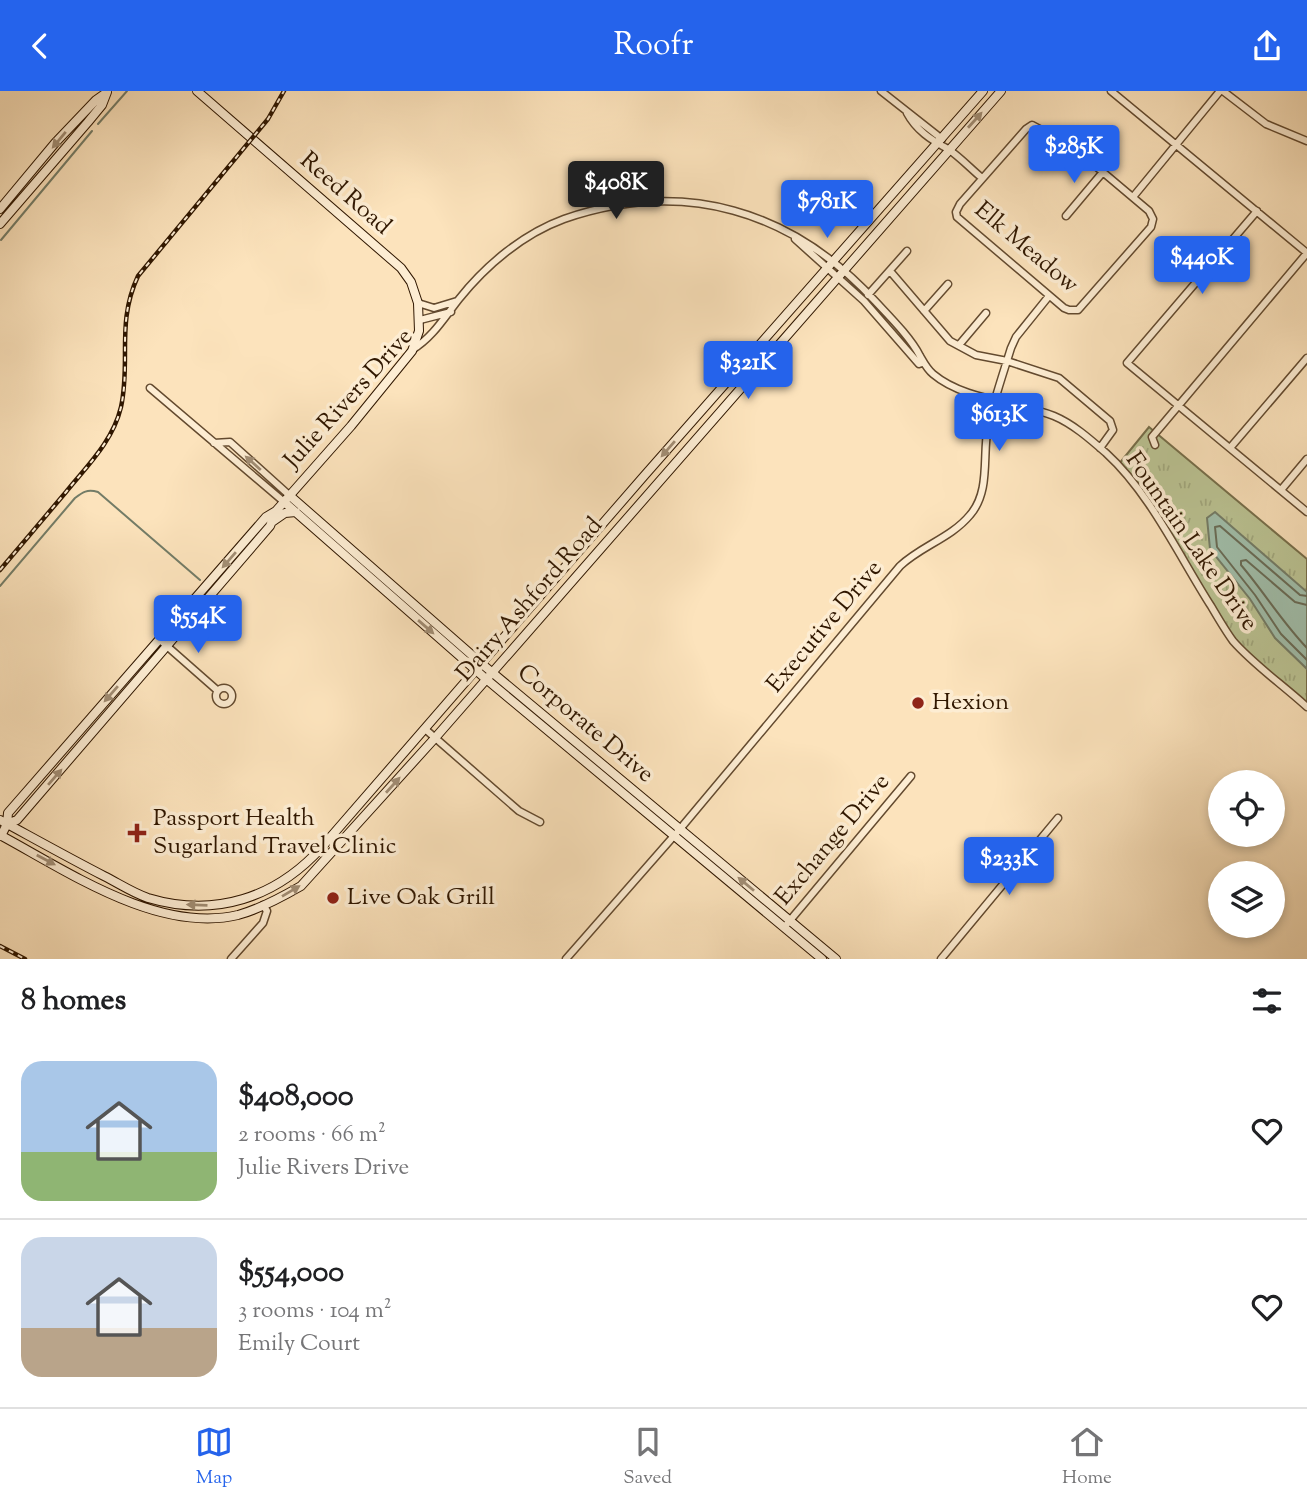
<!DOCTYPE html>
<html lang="en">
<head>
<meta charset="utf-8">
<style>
  body { margin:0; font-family:"Sorts Mill Goudy",serif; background:#f2f2f2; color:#202124; height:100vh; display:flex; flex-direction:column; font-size:26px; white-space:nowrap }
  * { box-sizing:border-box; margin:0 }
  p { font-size:23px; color:#757577 }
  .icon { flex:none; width:38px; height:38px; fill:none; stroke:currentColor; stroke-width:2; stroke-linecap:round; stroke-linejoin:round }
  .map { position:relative; height:868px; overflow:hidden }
  .details { display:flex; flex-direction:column; background:#fff; flex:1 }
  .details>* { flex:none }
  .buttons { position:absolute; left:1208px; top:679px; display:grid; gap:14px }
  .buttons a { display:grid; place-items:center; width:77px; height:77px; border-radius:50%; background:#fff; box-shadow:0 4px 10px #0003; font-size:35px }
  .price { position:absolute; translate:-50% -60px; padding:0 16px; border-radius:7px; background:#2563eb; color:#fff; font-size:23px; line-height:46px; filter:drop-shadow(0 2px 4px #0008) }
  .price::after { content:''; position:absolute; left:50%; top:42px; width:21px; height:16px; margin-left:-10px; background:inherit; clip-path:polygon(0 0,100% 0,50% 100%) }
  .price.selected { background:#222; color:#fff }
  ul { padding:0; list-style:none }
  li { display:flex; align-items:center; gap:21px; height:175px; padding:0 21px }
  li+li { border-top:2px solid #e0e0e0 }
  li span { display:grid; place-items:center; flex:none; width:196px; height:140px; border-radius:21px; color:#555 }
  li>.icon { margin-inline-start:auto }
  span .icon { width:84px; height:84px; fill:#fffc; stroke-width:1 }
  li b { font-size:30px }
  h2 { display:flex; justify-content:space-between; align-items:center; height:84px; padding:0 21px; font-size:30px }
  header { display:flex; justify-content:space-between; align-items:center; height:91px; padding:0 21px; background:#2563eb; color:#fff; font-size:32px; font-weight:600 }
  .tabs { display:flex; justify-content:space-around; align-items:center; height:98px; border-top:2px solid #e0e0e0; background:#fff; font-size:19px; color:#757577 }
  .tabs a { display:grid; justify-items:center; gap:4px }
  .tabs .selected { color:#2563eb }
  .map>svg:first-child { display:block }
  .grass { fill:url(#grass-tufts); stroke:#766e4a; stroke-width:2 }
  .water { fill:#a0bfac; stroke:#737c67; stroke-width:2 }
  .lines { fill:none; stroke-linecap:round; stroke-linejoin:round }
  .shore { stroke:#686b56; stroke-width:2 }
  .stream { stroke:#737c67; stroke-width:2 }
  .street-casing { stroke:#634a2f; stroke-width:9 }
  .secondary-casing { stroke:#301700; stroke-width:10 }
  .street { stroke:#fdedd3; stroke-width:6 }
  .secondary { stroke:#fdedd3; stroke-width:8 }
  .rail-casing { stroke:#301700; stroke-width:4.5 }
  .rail { stroke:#fdedd3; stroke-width:2; stroke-dasharray:5; stroke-linecap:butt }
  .oneway { fill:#a18d74 }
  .poi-dot { fill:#8f2418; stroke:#fdedd3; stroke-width:2.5 }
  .labels { text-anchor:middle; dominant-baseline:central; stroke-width:7; stroke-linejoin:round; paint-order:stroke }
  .street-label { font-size:24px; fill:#301700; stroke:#fdedd3 }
  .poi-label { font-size:24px; fill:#301700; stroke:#fdedd3; text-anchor:start }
</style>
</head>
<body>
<header><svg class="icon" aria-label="back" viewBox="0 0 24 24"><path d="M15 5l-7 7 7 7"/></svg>Roofr<svg class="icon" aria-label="share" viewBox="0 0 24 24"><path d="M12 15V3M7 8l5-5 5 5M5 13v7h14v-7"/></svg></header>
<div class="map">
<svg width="1307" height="868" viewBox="0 0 1307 868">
  <defs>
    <pattern id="grass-tufts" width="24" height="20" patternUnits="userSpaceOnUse" patternTransform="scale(1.75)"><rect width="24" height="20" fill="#bbc494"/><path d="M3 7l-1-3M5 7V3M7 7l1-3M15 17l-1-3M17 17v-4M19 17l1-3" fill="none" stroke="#a1a87e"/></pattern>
  </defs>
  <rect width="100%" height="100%" fill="#fce3bc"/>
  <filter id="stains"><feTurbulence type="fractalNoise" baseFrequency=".00286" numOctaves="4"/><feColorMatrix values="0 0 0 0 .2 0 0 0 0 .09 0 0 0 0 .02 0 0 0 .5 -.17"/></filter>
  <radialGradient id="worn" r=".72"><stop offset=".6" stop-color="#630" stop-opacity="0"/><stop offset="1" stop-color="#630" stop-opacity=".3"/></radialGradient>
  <path class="grass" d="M1149,336L1307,468V616L1233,550L1153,422L1118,374Z"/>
  <path class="water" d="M1215,421L1307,501V578L1275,547L1250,508L1210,458L1207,427Z"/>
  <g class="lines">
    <path class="shore" d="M1307,505L1300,504L1220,435L1215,436L1217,456L1255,504L1281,543L1307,569
      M1307,514L1295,511L1246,469L1241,470V474C1264,501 1282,531 1307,557"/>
    <path class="stream" d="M98,33L127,0
      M1,149L92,40
      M0,495L75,407C83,401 87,398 98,401L200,489"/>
    <g class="street-casing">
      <path id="street" d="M881,0L942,48
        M1111,0L1307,162
        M1223,0L1266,33L1307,50
        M907,22C916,39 931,49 948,58C960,66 971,78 982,87
        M1032,34L1073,56L1149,120L1153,128L1151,136L1078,219H1069L1064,217L957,126L956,121L960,113L1026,38Z
        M1133,106L1220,0
        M1257,120L1127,272L1307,421
        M1066,125L1103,81
        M795,148L864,210L919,273L922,272
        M890,180L950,250L976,264L1007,270L1059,287L1110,330L1113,339L1100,357
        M868,204L907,160
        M418,212L434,217L457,210
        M924,220L948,193
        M420,229L451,221
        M959,254L986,222
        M412,259C433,246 444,227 459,208C486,174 523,143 564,128C684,87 792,119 876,211C890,226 911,247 920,265C924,272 927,278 933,283C965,310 1017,310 1054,325C1073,333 1090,348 1106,362C1150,402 1179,465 1211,515C1218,527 1225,539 1233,550C1254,574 1283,594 1307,616
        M150,297L283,410
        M214,352L230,351L289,404
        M1155,354L1152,346L1307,162
        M1230,357L1307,267
        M1281,399L1307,368
        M160,549L218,600
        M216 605a8 8 0 1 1 16 0a8 8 0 1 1-16 0Z
        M425,638L519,720L540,731
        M787,833L911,685
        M231,868L263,832L267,820L263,814
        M566,868L680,738L900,475C921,455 951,447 970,424C991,400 982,364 988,335C994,309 1003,283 1011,257L1016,246L1049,205
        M941,868L1058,727"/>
    </g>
    <g class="secondary-casing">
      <path id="secondary" d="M0,118L55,52L96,9L106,2
        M0,133L88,31L102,14L107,1
        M289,404L482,573L836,868
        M283,410L486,588L822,868
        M272,431L285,422L296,421
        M0,729C35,748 69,767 104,785C118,792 133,802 148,807C215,827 276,807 322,756L644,385L983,0
        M7,733L17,729L270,435L276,420
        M0,744C67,780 158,843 238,824C260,818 282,806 301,795L435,647L1001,0
        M1,745L7,733L8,722L266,426L276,420L351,335L412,260L419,240L418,212L411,191L401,177L197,0"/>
    </g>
    <use href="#street" class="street"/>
    <use href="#secondary" class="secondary"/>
    <g class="rail-casing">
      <path id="rail" d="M0,479C22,453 44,427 66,401C87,375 113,350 121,316C131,270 116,232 138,185L268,28L284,0
        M0,855L25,868"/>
    </g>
    <use href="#rail" class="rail"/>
  </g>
  <defs><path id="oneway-solid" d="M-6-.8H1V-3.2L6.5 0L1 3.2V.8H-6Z" transform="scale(1.75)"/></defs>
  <g class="oneway">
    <use href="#oneway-solid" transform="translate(975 29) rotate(-48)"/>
    <use href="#oneway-solid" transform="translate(59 49) rotate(130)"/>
    <use href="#oneway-solid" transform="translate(668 358) rotate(131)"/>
    <use href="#oneway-solid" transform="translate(253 372) rotate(-138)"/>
    <use href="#oneway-solid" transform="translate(229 469) rotate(131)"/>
    <use href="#oneway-solid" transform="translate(426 536) rotate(41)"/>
    <use href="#oneway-solid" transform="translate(111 603) rotate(131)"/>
    <use href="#oneway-solid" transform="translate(55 686) rotate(-49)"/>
    <use href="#oneway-solid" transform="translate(393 694) rotate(-48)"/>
    <use href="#oneway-solid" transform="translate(46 769) rotate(28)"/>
    <use href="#oneway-solid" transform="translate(746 793) rotate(-140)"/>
    <use href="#oneway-solid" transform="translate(291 800) rotate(-31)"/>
    <use href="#oneway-solid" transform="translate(197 814) rotate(-178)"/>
  </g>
  <g class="poi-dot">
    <circle cx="918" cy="612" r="7"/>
    <path d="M133.5 731.5h7v7h7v7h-7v7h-7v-7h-7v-7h7z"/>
    <circle cx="333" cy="807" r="7"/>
  </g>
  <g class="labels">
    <g class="street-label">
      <text transform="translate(345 103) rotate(41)">Reed Road</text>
      <text transform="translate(1026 157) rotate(40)">Elk Meadow</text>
      <text transform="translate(349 308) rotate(-48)">Julie Rivers Drive</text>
      <text transform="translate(1191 451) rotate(55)">Fountain Lake Drive</text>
      <text transform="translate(530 509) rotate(-49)">Dairy Ashford Road</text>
      <text transform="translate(825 536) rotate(-50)">Executive Drive</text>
      <text transform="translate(585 633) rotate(40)">Corporate Drive</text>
      <text transform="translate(833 749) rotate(-50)">Exchange Drive</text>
    </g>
    <g class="poi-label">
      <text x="932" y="612">Hexion</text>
      <text x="153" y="728">Passport Health<tspan x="153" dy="28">Sugarland Travel Clinic</tspan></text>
      <text x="347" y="807">Live Oak Grill</text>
    </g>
  </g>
  <rect width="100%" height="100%" filter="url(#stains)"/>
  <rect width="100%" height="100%" fill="url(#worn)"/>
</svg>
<div class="buttons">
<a><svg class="icon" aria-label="locate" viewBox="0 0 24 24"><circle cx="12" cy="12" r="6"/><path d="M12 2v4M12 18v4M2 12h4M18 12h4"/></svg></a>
<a><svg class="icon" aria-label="layers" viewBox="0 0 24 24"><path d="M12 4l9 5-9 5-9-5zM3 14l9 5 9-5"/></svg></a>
</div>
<b class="price" style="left:1074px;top:94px">$285K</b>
<b class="price selected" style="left:616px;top:130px">$408K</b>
<b class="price" style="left:827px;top:149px">$781K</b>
<b class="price" style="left:1202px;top:205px">$440K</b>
<b class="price" style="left:748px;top:310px">$321K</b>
<b class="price" style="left:999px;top:362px">$613K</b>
<b class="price" style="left:198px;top:564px">$554K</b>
<b class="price" style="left:1009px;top:806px">$233K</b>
</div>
<section class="details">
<h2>8 homes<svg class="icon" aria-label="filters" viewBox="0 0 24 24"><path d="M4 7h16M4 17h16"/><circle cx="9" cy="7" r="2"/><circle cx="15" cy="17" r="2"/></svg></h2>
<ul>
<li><span style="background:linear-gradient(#a9c7e8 65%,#8fb573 0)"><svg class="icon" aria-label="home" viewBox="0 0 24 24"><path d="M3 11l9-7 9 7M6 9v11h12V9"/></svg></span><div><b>$408,000</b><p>2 rooms · 66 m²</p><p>Julie Rivers Drive</p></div><svg class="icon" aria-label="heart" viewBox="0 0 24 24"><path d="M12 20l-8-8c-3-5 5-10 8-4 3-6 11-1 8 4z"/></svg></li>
<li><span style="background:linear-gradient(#c9d6e8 65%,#b9a48a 0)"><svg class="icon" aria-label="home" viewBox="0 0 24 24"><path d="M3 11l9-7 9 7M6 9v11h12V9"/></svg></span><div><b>$554,000</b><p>3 rooms · 104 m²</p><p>Emily Court</p></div><svg class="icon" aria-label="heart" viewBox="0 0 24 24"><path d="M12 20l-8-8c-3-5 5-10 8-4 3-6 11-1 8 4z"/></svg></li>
</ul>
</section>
<nav class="tabs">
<a class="selected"><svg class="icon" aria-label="map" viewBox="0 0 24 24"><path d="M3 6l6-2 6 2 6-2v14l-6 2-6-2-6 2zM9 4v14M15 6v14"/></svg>Map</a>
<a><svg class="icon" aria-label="saved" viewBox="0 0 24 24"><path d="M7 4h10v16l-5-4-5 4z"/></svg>Saved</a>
<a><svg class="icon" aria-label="home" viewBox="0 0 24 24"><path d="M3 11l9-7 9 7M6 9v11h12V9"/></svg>Home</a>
</nav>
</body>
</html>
